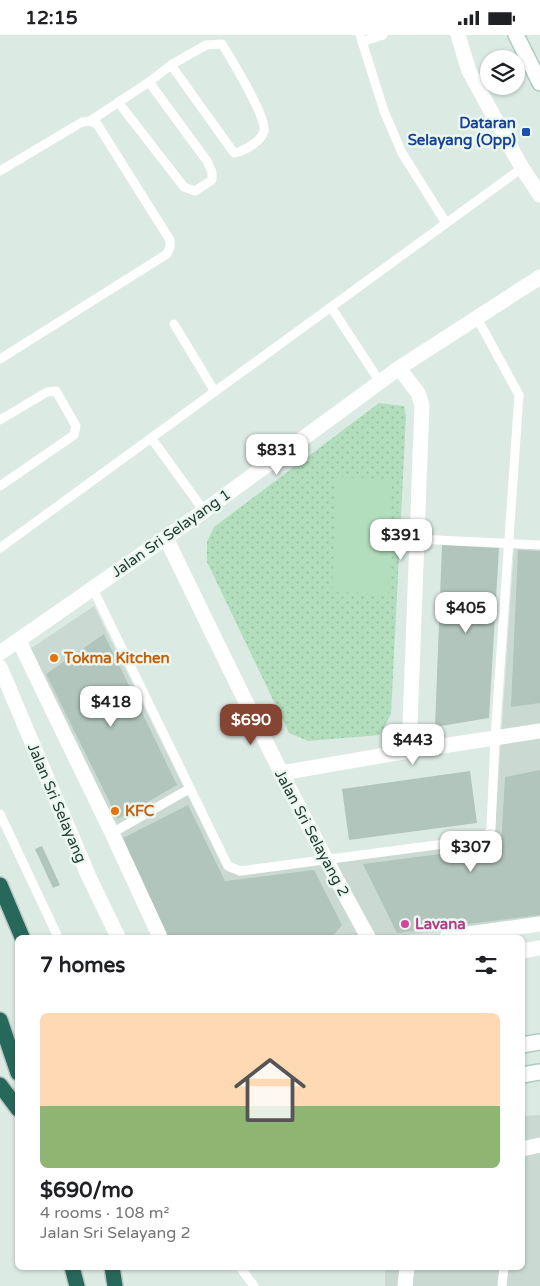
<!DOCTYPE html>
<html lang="en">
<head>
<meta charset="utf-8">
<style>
  body { margin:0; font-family:"Varela Round",sans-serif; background:#f6f6f6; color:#202124; height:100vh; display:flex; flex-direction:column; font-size:19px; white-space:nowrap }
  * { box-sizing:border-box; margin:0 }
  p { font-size:16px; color:#757577 }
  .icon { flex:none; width:28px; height:28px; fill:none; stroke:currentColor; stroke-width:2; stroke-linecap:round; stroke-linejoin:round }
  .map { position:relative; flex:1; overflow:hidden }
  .panel { position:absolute; left:15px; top:900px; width:510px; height:335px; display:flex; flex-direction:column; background:#fff; border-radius:8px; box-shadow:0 1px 4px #0004 }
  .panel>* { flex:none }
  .buttons { position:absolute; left:480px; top:15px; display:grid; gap:10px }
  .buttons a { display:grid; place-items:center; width:45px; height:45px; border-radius:50%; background:#fff; box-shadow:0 1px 4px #0004; font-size:25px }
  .price { position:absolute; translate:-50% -42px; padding:0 11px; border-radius:10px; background:#fff; color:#222; font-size:16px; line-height:32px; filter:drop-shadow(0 1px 2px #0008) }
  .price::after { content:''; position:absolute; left:50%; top:30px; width:15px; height:11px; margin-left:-8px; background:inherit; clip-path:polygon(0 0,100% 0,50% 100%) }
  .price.active { background:#844533; color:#fff }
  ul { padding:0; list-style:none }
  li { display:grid; align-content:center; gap:10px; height:265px; padding:0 25px }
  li+li { border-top:1px solid #e0e0e0 }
  li span { display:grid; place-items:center; height:155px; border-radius:8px; color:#555 }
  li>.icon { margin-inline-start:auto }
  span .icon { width:90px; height:90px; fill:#fffc; stroke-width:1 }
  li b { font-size:21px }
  h2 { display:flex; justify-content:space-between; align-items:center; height:60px; padding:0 25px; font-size:21px }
  .status { display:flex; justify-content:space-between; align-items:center; height:35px; padding:0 25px; background:#fff; direction:ltr }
  .status svg { height:14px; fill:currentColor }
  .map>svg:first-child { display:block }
  .built { fill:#cadad2 }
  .park { fill:url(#park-dots) }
  .garden { fill:#b2debd }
  .building { fill:#b1c5bc }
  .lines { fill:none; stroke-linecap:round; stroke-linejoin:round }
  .secondary-casing { stroke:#aecbc0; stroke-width:18 }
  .highway-casing { stroke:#bbc4c2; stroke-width:18 }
  .lane { stroke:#fff; stroke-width:9 }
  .street { stroke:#fff; stroke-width:15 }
  .secondary { stroke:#fff; stroke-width:15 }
  .highway { stroke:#26695a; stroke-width:15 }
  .transit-dot { fill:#1a4fb4; stroke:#ecf7f1; stroke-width:2 }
  .food-dot { fill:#e8710a; stroke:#ecf7f1; stroke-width:2 }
  .hotel-dot { fill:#d1479c; stroke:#ecf7f1; stroke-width:2 }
  .labels { text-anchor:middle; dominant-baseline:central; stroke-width:5; stroke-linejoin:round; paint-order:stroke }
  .transit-label { font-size:15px; font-weight:bold; fill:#164399; stroke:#ecf7f1; text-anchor:end }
  .street-label { font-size:15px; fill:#1d3a32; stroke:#ecf7f1 }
  .food-label { font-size:15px; font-weight:bold; fill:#c56008; stroke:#ecf7f1; text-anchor:start }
  .hotel-label { font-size:15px; font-weight:bold; fill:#b23c85; stroke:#ecf7f1; text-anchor:start }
</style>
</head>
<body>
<div class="status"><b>12:15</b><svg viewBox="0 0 49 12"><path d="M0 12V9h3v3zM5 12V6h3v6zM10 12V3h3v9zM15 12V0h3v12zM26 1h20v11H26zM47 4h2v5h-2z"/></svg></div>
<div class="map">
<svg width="540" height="1251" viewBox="0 0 540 1251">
  <defs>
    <pattern id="park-dots" width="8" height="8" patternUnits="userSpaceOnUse" patternTransform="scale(1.25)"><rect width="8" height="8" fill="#b2debd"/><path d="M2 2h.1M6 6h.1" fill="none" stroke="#99bfa3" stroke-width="1.8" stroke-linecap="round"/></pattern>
  </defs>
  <rect width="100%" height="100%" fill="#dceae4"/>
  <path class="built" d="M514,513L540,514V883L391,902H166L30,614L94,571L224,834L240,841L494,806Z
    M540,1080V1251H385V1233L522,1232L523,1081Z"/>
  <path class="park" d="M379,368L404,371L406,381L391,679L380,700L308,706L289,698L207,527V507L214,492Z"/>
  <path class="garden" d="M336,442L392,444L388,559L332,557Z"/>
  <path class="building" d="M442,510L499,513L489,683L435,692Z
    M518,515L540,516V668L511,672Z
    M104,599L177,750L118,784L46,639Z
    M540,735V880L397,898L363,829L501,811L505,742Z
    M470,736L477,788L349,805L342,754Z
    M188,770L225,846L314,835L342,890L332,902H168L123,803Z
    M42,811L60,850L53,853L35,814Z"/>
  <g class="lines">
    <g class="secondary-casing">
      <path id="secondary" d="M516,0L540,48
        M522,1010L540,1007
        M522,1040L540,1037"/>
    </g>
    <g class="highway-casing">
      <path id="highway" d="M0,850L22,902
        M0,985L18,1038
        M0,1050L18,1074
        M72,1232L77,1251
        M112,1232L115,1251"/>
    </g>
    <path class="lane" d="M360,0L384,76L402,118L446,188
      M362,7L383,0
      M118,67L184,152L195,156L212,145V137L207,126L149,47
      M90,86L149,47L171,30L206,10L222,9C230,22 267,83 264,96C261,107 244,116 234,118L171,30
      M0,136L82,87L90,86L97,89L170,205V212L167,219L0,324
      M331,272L380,347
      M174,289L215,357
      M0,385L47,357L56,356L76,391L74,400L0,451
      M152,404L204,476
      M417,504L540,510
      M0,513L522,133
      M93,554L228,831L240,836L482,804L488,799L491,794L495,703L519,360L477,283
      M0,779L58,902
      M112,798L189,754
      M240,1232L254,1251
      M502,1251L504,1232"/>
    <path class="street" d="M458,0L469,36L522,133L540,160
      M399,333L418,358L422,370L409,716
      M166,503C231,637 296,772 368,902
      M19,606L112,798L160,902
      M0,618L204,476L399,333L540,242
      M0,632L89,842L118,902
      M281,738L409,716L540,696
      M447,902L540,889
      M522,916L540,913
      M522,1114L540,1110
      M405,1251L407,1232"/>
    <use href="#secondary" class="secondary"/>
    <use href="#highway" class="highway"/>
  </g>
  <rect class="transit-dot" x="521" y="92" width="10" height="10" rx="2.5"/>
  <g class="food-dot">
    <circle cx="54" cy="623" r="5"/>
    <circle cx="115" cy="776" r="5"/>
  </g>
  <circle class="hotel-dot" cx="405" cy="889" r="5"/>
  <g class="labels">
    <g class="transit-label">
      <text x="516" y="88">Dataran<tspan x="516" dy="17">Selayang (Opp)</tspan></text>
    </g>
    <g class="street-label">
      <text transform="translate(171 498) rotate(-35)">Jalan Sri Selayang 1</text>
      <text transform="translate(57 768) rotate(67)">Jalan Sri Selayang</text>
      <text transform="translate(312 798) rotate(62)">Jalan Sri Selayang 2</text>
    </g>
    <g class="food-label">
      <text x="64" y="623">Tokma Kitchen</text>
      <text x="125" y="776">KFC</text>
    </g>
    <g class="hotel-label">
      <text x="415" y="889">Lavana</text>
    </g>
  </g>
</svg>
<div class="buttons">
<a><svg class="icon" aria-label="layers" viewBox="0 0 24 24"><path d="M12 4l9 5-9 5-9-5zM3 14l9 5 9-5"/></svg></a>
</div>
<b class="price" style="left:277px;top:441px">$831</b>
<b class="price" style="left:401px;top:526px">$391</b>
<b class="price" style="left:466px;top:599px">$405</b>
<b class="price" style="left:111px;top:693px">$418</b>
<b class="price active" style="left:251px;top:711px">$690</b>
<b class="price" style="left:413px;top:731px">$443</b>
<b class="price" style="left:471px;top:838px">$307</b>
<section class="panel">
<h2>7 homes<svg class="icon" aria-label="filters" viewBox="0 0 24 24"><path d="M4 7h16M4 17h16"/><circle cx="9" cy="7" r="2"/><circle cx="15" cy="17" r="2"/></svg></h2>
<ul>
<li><span style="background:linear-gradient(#ffd9b3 60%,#8fb573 0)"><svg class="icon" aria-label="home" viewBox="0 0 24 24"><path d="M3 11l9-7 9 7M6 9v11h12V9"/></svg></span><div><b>$690/mo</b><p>4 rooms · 108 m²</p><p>Jalan Sri Selayang 2</p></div></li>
</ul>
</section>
</div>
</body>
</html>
